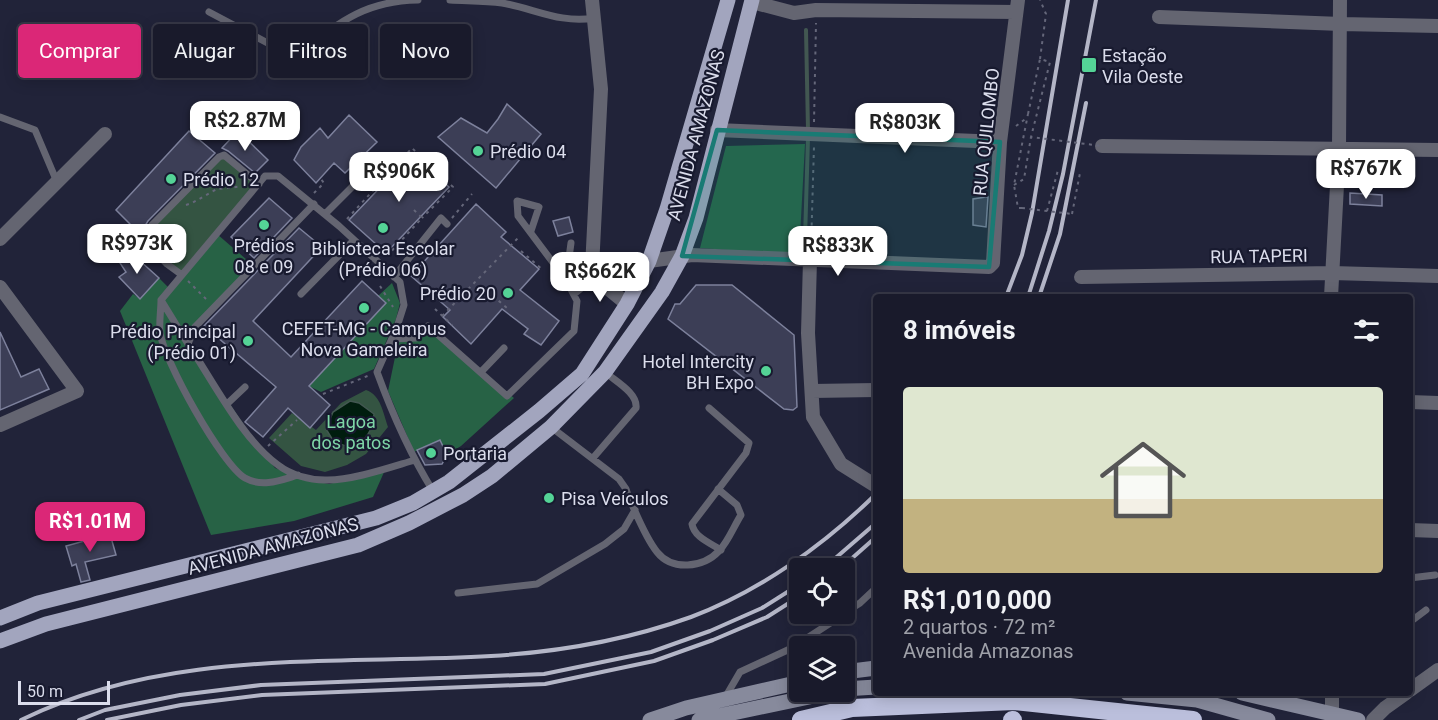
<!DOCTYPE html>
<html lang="pt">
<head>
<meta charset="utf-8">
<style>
  body { margin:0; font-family:Roboto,sans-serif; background:#262737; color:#f1f3f6; height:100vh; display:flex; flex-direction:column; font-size:22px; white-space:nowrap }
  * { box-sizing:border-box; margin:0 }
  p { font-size:20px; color:#9fa1a9 }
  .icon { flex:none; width:33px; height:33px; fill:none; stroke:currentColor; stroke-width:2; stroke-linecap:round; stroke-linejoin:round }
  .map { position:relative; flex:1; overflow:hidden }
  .side { position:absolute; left:873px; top:294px; width:540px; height:402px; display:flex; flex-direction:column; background:#191a2b; border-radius:6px; box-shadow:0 3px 15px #0003,0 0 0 2px #373847 }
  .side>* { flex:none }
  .guide { position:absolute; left:18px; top:24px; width:570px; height:54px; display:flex; gap:12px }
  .controls { position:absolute; left:789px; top:558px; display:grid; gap:12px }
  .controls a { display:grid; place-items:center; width:66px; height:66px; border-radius:6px; background:#191a2b; box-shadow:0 3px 15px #0003,0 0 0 2px #373847; font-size:30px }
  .scale { position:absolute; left:18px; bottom:15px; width:92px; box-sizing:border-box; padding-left:6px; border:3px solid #dbddec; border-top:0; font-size:16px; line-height:21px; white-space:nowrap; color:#dbddec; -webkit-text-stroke:4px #181a2f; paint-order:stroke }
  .price { position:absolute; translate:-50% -51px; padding:0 14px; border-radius:12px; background:#fff; color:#222; font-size:20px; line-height:39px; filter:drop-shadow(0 2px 3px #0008) }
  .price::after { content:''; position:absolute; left:50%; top:36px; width:18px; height:14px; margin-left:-9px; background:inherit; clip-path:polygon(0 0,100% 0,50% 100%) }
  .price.current { background:#db2777; color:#fff }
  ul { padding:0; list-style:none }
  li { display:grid; align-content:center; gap:12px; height:318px; padding:0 30px }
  li span { display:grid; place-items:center; height:186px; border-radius:6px; color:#555 }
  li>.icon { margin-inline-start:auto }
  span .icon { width:108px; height:108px; fill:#fffc; stroke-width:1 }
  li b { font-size:26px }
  h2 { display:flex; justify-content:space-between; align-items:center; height:72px; padding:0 30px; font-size:26px }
  .chip { padding:0 21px; border-radius:6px; background:#191a2b; box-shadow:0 3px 15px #0003,0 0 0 2px #373847; font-size:21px; line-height:54px }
  .chip.current { background:#db2777; color:#fff }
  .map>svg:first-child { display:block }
  .green { fill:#345442 }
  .forest { fill:#276245 }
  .water { fill:#001d0e; stroke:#425751; stroke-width:1.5 }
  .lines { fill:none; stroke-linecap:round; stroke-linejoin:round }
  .stream { stroke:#425751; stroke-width:4 }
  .building { fill:#3c3e56; stroke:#7d819c; stroke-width:1.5 }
  .path { stroke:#65677a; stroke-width:2; stroke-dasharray:3 4.5; stroke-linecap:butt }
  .lane { stroke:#646571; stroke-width:7 }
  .street { stroke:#646571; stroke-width:14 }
  .secondary { stroke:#878a9c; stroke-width:15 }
  .primary { stroke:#a2a5be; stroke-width:15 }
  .highway { stroke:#bbbfdc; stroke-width:18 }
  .rail { stroke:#b4b6c7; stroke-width:4 }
  .path-bridge { stroke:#65677a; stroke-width:2; stroke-dasharray:3 4.5; stroke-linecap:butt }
  .marked { fill:#197b74; fill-opacity:0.2; stroke:#197b74; stroke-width:4.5; stroke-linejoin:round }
  .poi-dot { fill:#54d396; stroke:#181a2f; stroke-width:2 }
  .labels { text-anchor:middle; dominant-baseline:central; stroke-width:4.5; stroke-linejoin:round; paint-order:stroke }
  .poi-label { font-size:18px; fill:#dbddec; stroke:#181a2f; text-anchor:start }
  .street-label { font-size:18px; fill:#dbddec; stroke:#181a2f }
  .park-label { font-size:18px; fill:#7ed6a7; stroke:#181a2f }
</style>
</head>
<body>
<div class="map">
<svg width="1438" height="720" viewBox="0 0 1438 720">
  <rect width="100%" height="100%" fill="#212339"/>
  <path class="green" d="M224,155L259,184L182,275L144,239L152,225Z
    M366,390C381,395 383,413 388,427L366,454L347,465L325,472L301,466L269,438L292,413L316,430L341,403Z"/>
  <path class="forest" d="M805,144L799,255L700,248L726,146Z
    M217,234L254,266L195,327L188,343L262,451L275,468L303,479L329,484L385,470L373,497L294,521L211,535L120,311L133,294L140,299L159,278L170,289Z
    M392,283L400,303L396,319L374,369L321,392L309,386L386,303L378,296Z
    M428,326L514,398L461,446L447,455L440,440L414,452L388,391L399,338Z"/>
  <path class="water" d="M350,401L359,403L374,414C373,429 366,445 348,446C344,446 338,443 334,442L326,429L333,412Z"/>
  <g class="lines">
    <path class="stream" d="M806,30L808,130
      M805,239L808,138"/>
  </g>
  <path class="building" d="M507,104L541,134L496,188L438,137L461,118L487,133L498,119Z
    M349,115L377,142L345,173L334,163L316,183L294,160L301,147L320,128L328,138Z
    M189,131L215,153L148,221L140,234L116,210Z
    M238,131L268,160L255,173L228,151L222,148Z
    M413,153L449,187L386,253L349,220Z
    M1350,193L1382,195V206L1350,204Z
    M986,197H988L986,227L973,225V199Z
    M269,198L292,218L254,258L231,237Z
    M476,204L506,232L501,237L539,269L520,290L559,321L541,345L524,334L528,329L502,309L471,344L443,317L450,310L411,276Z
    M569,217L573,232L558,236L553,221Z
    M299,228L322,247L253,321L291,357L362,281L386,303L309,386L330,405L310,428L288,408L263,437L245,422L276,387L204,326Z
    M129,251L159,278L140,299L119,277L126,272L118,260Z
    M696,285H732L794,335L797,407L793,410L784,409L668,319L675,304H680Z
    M0,332L21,377L39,369L49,389L0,410Z
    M440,440L447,455L442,464L425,465L417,450Z
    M110,534L116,555L85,562L90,580L81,582L76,564L72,566L66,546Z"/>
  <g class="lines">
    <path class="path" d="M1040,59L1046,14L1040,0
      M814,122L816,23
      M1016,126L1028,117
      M1014,185L1024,179L1031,137
      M314,193L324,183L320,178
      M186,205L192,203L217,189L245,186
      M1022,208H1018L1014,185L1028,114
      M1047,211L1058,170
      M1072,214L1080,173
      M452,218L472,194
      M347,219L412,148L453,187L422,218
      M811,248L814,146
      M521,251L543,270
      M387,256L422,218L413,209
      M140,261L147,254
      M188,281L207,300
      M380,286L393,307
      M493,296L507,308
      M435,309L452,325
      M442,316L519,237
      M323,394L370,375
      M268,446L297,420"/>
    <path class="lane" d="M450,0C467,1 485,1 502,3C533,8 561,24 594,18
      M209,12L277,48L304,50C342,20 367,1 418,0
      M0,117L35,130L57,182
      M314,204L195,327L188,344C213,381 242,439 278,465C291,475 309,480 325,480C351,481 391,467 415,460
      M325,214L382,157
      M531,231L539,207L517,201L518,216L566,280
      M182,275L167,264L143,239L152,225L219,157L224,155L259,184
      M394,277L441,218L447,224
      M301,294L354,240
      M574,294L595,277
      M161,300C161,310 159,322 160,332C163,359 222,465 245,478C263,488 281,480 298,475
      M392,339L416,338L428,326L507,396L574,331L577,301L566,280L571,243
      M188,344L161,300L265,176H278L339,226L400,282L404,305L397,327L377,372C392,413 410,454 433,491
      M481,372L504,348
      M227,404L245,387
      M709,408L749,443L746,453L692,524C694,537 710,543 721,550
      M551,427L619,479L626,489L629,498C637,515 645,537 657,552C672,571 703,568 719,551C728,542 734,526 741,515L737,505L718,489
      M593,458L636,408C638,393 615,381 605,372
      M1410,578L1435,575
      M458,593L537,584L605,544L624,529L635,510
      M844,613L860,603L876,588
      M1410,622L1426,610
      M726,696L740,672L792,648L844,614"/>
    <path class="street" d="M592,0L601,89L592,268L599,281L627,304
      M752,2L794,13L816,10L1016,12
      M1159,17L1341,24L1438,26
      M717,130L1000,142
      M1102,146L1438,150
      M0,239L105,134
      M810,260L808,333L813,417L841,464L876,486
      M649,261L692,255L989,267L993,263L1000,142L1018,0
      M1081,277L1332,273L1438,276
      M0,287L77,391L0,425
      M1331,297L1339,148L1340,0
      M812,391L876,390
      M1410,402L1438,403
      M1410,530L1438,531
      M1410,690L1438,670
      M1332,693V714
      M1373,720L1385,708L1406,693"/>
    <path class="secondary" d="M844,672L876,668
      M844,689L876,687
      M1127,693L1197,700L1268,720
      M1242,693L1358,720
      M650,720L686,708L800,682
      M699,720L833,692"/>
    <path class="primary" d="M0,618L38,603L376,518L413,503L449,482L539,411L582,374L627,304L649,261L667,209L728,0
      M0,641L46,624L358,545L409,523L463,495L492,476L551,427L605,372L662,292L682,256L696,218L752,0"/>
    <path class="highway" d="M801,720L852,708L1014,701L1193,720
      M1012,720H1013"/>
    <path class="rail" d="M1006,297L1022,255L1032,213L1068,0
      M1028,297L1049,231L1063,174L1096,0
      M1039,297L1060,234L1086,103
      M824,568L876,523
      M841,568L876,537
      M21,720C168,648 333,665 491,656C558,652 627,640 691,617C760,591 824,545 876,494
      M79,720L105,710L180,695L261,685L544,674L651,652L710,631L762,608L800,584
      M107,720L181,705L262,695L545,684L654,661L713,640L767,617L800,596"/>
    <path class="path-bridge" d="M1028,114L1040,59L1050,62L1031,137L1102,146
      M1022,208L1072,214"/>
  </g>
  <path class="marked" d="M717,130L1000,142L989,267L682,256Z"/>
  <g class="poi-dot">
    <rect x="1081" y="57" width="16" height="16" rx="3"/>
    <circle cx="478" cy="151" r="6"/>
    <circle cx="171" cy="179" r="6"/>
    <circle cx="264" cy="225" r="6"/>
    <circle cx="383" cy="228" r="6"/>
    <circle cx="508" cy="293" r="6"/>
    <circle cx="364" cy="308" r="6"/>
    <circle cx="248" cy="341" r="6"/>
    <circle cx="766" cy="371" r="6"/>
    <circle cx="431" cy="453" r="6"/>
    <circle cx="549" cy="498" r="6"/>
  </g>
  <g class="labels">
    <g class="poi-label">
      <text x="1102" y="55">Estação<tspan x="1102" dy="21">Vila Oeste</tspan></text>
      <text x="490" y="151">Prédio 04</text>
      <text x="183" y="179">Prédio 12</text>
      <text x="264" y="245" text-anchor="middle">Prédios<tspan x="264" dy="21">08 e 09</tspan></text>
      <text x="383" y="248" text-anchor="middle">Biblioteca Escolar<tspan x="383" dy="21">(Prédio 06)</tspan></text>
      <text x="496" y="293" text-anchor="end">Prédio 20</text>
      <text x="364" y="328" text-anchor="middle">CEFET-MG - Campus<tspan x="364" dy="21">Nova Gameleira</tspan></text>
      <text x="236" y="331" text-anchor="end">Prédio Principal<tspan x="236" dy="21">(Prédio 01)</tspan></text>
      <text x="754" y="361" text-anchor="end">Hotel Intercity<tspan x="754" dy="21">BH Expo</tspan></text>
      <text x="443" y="453">Portaria</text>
      <text x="561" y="498">Pisa Veículos</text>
    </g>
    <g class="street-label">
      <text transform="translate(986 132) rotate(-84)">RUA QUILOMBO</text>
      <text transform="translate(696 135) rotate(-75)">AVENIDA AMAZONAS</text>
      <text transform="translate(1259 256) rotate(-1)">RUA TAPERI</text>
      <text transform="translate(273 546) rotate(-15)">AVENIDA AMAZONAS</text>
    </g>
    <g class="park-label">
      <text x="351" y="421">Lagoa<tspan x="351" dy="21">dos patos</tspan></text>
    </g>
  </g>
</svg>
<div class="controls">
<a><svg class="icon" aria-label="locate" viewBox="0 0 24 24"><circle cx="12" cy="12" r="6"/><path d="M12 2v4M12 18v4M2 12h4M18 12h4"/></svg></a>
<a><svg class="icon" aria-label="layers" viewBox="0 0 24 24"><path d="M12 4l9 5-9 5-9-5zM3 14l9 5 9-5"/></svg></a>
</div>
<div class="scale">50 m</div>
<b class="price" style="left:245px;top:152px">R$2.87M</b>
<b class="price" style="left:905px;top:154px">R$803K</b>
<b class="price" style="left:1366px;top:200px">R$767K</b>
<b class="price" style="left:399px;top:203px">R$906K</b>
<b class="price" style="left:137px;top:275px">R$973K</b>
<b class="price" style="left:838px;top:277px">R$833K</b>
<b class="price" style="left:600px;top:303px">R$662K</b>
<b class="price current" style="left:90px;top:553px">R$1.01M</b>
<div class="guide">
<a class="chip current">Comprar</a>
<a class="chip">Alugar</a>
<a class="chip">Filtros</a>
<a class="chip">Novo</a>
</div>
<section class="side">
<h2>8 imóveis<svg class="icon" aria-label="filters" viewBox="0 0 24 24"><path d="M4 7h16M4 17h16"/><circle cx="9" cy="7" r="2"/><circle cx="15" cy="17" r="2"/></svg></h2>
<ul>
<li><span style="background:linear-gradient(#dfe7d0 60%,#c2b280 0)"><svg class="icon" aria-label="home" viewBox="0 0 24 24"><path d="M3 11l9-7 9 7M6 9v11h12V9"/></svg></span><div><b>R$1,010,000</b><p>2 quartos · 72 m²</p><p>Avenida Amazonas</p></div></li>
</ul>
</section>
</div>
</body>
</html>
